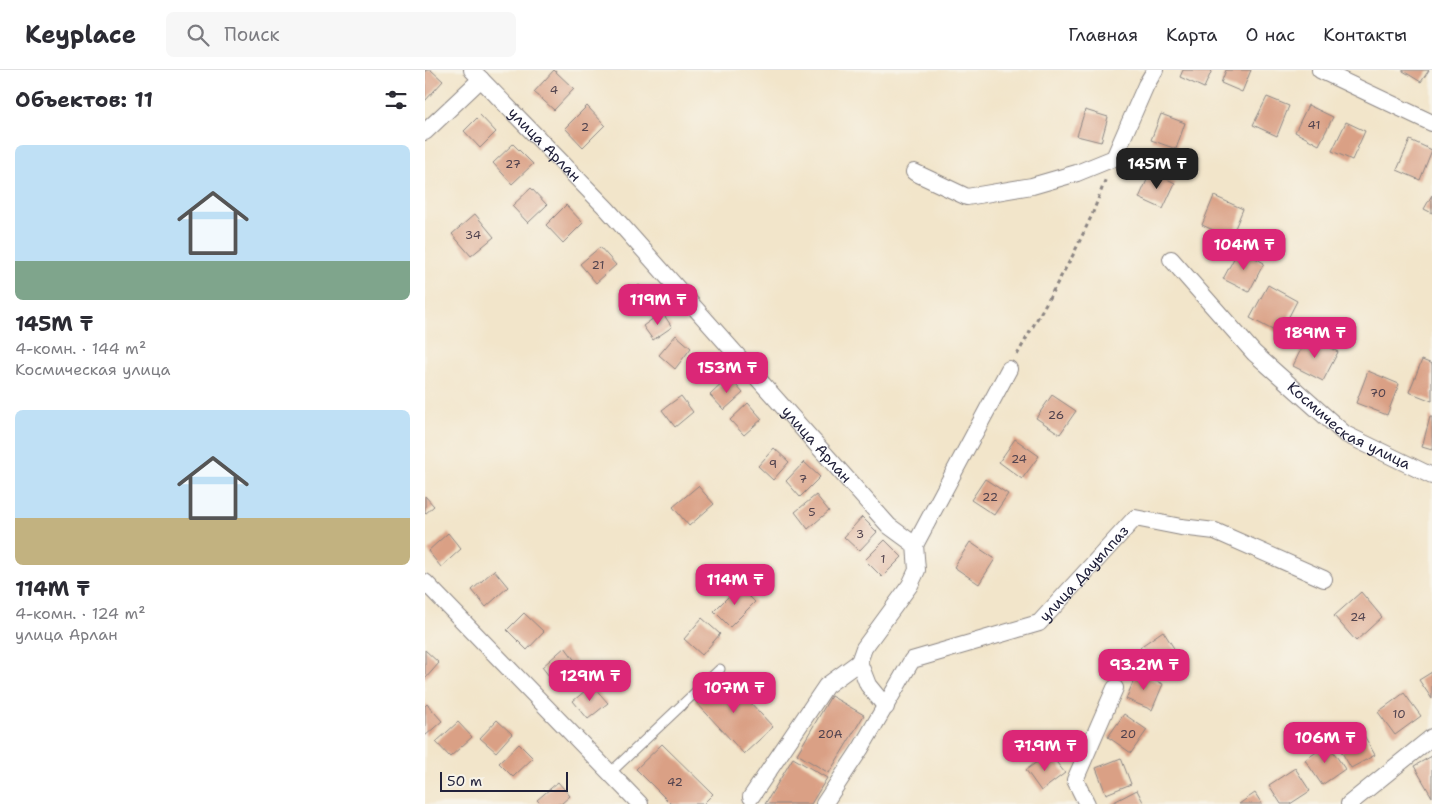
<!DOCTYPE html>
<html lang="ru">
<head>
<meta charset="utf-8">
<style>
  body { margin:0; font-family:"Shantell Sans",sans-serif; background:#f7f7f7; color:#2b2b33; height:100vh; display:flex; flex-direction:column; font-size:19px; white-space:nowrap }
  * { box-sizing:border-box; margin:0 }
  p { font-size:16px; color:#7c7c81 }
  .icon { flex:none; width:28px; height:28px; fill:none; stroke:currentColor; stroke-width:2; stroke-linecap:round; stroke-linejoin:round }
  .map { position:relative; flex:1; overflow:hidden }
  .drawer { display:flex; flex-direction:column; background:#fff; width:425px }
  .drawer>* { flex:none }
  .scale { position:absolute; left:15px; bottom:12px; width:128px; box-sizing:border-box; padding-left:5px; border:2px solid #22223b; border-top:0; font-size:14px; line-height:18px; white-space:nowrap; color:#22223b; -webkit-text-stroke:4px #f7f3e8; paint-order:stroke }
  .price { position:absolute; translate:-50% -42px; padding:0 11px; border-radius:10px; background:#db2777; color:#fff; font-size:16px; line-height:32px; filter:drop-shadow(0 1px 2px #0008) }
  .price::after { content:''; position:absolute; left:50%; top:30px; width:15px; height:11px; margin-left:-8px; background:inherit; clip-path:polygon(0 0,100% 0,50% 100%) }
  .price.on { background:#222; color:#fff }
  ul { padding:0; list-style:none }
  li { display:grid; align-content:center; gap:10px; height:265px; padding:0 15px }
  li span { display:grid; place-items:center; height:155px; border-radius:8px; color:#555 }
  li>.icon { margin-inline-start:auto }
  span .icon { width:90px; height:90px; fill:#fffc; stroke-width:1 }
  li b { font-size:21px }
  h2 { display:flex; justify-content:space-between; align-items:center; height:60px; padding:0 15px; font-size:21px }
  header { display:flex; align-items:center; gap:30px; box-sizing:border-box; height:70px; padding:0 25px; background:#fff; border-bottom:1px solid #e1e1e2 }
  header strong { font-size:24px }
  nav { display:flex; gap:28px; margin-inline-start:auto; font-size:18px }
  .search { width:350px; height:45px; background:#f7f7f7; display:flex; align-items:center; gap:12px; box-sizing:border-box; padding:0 18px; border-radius:8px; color:#7c7c81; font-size:19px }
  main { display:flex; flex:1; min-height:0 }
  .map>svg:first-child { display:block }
  .building { fill:#daa085 }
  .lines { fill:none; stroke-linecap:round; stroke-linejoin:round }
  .service-casing { stroke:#8a8482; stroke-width:11 }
  .minor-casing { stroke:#8a8482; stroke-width:18 }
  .path { stroke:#8a8482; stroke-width:3; stroke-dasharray:4 4; stroke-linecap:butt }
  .service { stroke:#fff; stroke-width:9 }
  .minor { stroke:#fff; stroke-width:16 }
  .labels { text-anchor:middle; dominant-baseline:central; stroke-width:4; stroke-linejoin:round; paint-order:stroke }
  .number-label { font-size:12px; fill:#50424e }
  .street-label { font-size:15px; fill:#22223b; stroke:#f7f3e8 }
</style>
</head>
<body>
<header>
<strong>Keyplace</strong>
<div class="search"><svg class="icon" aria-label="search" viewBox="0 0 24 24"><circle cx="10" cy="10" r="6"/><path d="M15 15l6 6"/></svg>Поиск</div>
<nav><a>Главная</a><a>Карта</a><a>О нас</a><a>Контакты</a></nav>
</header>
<main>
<section class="drawer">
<h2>Объектов: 11<svg class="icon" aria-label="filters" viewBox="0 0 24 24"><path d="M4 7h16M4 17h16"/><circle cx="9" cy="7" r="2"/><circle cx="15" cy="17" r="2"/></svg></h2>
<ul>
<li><span style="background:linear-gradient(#bfe0f5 75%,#7fa58c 0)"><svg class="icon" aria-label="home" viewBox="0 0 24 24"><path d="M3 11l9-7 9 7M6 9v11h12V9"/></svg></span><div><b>145M ₸</b><p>4-комн. · 144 m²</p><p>Космическая улица</p></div></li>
<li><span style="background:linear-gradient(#bfe0f5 70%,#c2b280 0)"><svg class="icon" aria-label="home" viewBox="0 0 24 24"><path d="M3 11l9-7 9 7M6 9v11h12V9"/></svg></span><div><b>114M ₸</b><p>4-комн. · 124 m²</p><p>улица Арлан</p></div></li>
</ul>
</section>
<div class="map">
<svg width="1007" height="734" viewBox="0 0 1007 734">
  <rect width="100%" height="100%" fill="#f7f3e8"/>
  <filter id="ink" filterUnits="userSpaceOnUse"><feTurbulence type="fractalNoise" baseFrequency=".02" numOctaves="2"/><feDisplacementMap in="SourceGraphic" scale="10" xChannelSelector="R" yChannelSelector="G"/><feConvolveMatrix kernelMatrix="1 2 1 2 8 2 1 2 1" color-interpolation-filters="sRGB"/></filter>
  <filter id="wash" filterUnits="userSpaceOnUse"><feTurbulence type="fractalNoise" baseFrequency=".0096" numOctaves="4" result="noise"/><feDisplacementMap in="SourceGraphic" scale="20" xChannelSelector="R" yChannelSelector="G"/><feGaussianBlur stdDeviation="1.12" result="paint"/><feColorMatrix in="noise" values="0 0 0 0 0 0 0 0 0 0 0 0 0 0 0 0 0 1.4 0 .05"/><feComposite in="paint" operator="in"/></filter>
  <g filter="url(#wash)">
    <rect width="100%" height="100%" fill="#f2e5ca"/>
    <g id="blocks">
      <path class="building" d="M0,0H6L18,11L0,31Z
        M129,0L149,19L129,40L109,22Z
        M758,0H787L779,18L755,7Z
        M801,0H826L817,22L796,13Z
        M978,0H1004L996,12L978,1Z
        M842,27L864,36L852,66L828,55Z
        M883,35L908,47L894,75L870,62Z
        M162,36L180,55L158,77L140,58Z
        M660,40L683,47L676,72L652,66Z
        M736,44L760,53L751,79L726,70Z
        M55,45L71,62L55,78L39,61Z
        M921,52L940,61L927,90L907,81Z
        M985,70L1007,80L995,110L972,100Z
        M88,74L108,94L87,114L68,93Z
        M726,101L750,113L738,139L714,128Z
        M106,118L122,135L103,153L87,136Z
        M1007,125V143L999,139Z
        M789,126L818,139L806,168L777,155Z
        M141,135L158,153L138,173L121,155Z
        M50,144L69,167L46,186L27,164Z
        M175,177L191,195L171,213L155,194Z
        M814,179L839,193L824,222L798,209Z
        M214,215L224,226L208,241L198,230Z
        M843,215L872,231L855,264L825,248Z
        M237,242L247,257L228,270L218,256Z
        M251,265L266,278L250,299L234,285Z
        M882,266L913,282L898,311L868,296Z
        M997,290L1007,294V331L984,322Z
        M943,301L974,314L962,345L931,333Z
        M304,307L318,323L299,340L285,325Z
        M627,325L651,341L635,364L611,348Z
        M256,326L268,342L250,357L237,340Z
        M323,333L337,349L319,365L305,350Z
        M1005,347H1007V380L997,377Z
        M590,369L614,386L597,409L574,392Z
        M349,378L364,392L348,410L333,396Z
        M379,392L395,407L375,427L361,411Z
        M560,409L583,424L569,445L546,430Z
        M273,416L289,434L264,456L248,437Z
        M391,425L404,441L383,459L370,442Z
        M0,426L9,436L0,444Z
        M437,447L452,462L434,481L419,467Z
        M23,463L36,479L16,497L3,481Z
        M460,470L477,487L457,507L440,490Z
        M545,472L570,489L554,514L529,497Z
        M69,500L83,517L61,537L47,520Z
        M314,516L330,532L305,557L289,541Z
        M936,522L957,547L931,571L909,546Z
        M99,543L119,562L102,580L82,560Z
        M277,548L295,564L277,585L259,569Z
        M738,561L752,583L730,598L715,577Z
        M140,577L153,595L131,615L117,597Z
        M0,580L14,593L0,609Z
        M1007,602V629L994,610Z
        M712,603L738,614L727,640L701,629Z
        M299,604L348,657L319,684L270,631Z
        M167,615L183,633L163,649L148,631Z
        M979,623L996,646L970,665L953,642Z
        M406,626L439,645L404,703L372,684Z
        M2,634L17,651L0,666V636Z
        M699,644L722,660L706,683L683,667Z
        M72,650L87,664L71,682L55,668Z
        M33,652L47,667L25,687L11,672Z
        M936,660L950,685L926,698L912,674Z
        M94,674L108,688L88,707L74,693Z
        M237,674L288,724L278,734H246L211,699Z
        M903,674L920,699L897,715L880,690Z
        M624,683L640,703L616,721L601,700Z
        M1007,686V727L989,696Z
        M368,688L402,708L386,734H340Z
        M696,688L706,714L681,724L671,698Z
        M870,698L885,721L865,734H856L844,715Z
        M133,712L145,726L136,734H116L112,730Z
        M712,720L719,734H685Z
        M830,723L837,734H814Z"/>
    </g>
  </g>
  <g filter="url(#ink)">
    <use href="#blocks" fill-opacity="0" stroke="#8a8482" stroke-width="1"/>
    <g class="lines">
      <g class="service-casing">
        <path id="service" d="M185,703L295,599"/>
      </g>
      <g class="minor-casing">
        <g id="minor">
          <path id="s1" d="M47,0L182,139L464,456L490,475L492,500L485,515L439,578L434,592L443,615L461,637"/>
          <path d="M895,0L1007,53"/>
          <path d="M0,62L56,9"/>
          <path d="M489,102L542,127L607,116L652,103L689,88L721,15L730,0"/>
          <path id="s2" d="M746,189L829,283L920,364L1007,406"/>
          <path d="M490,475L584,299"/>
          <path d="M0,512L215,734"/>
          <path d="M326,727L401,616L434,592"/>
          <path id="s3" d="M399,734L436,678L487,590L614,553L710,448L756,457L790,461L899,509"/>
          <path d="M662,734L650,710L690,618"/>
          <path d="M924,734L1007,667"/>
        </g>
      </g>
      <path class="path" d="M592,285L648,185L667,145L681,108"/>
      <use href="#service" class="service"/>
      <use href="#minor" class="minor"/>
    </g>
  </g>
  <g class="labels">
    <g class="number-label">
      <text x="129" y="20">4</text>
      <text x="889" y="55">41</text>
      <text x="160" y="57">2</text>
      <text x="88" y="94">27</text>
      <text x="48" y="165">34</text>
      <text x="173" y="195">21</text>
      <text x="953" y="323">70</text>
      <text x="631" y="345">26</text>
      <text x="594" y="389">24</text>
      <text x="348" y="394">9</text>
      <text x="378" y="409">7</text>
      <text x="565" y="427">22</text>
      <text x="387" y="442">5</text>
      <text x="435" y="464">3</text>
      <text x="458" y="489">1</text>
      <text x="933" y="547">24</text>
      <text x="974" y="644">10</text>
      <text x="405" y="664">20А</text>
      <text x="703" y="664">20</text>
      <text x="250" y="712">42</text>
    </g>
    <g class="street-label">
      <text stroke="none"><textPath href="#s1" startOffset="104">улица Арлан</textPath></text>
      <text stroke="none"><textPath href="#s2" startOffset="246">Космическая улица</textPath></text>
      <text stroke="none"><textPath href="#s1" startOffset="509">улица Арлан</textPath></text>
      <text stroke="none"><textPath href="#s3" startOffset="368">улица Дауылпаз</textPath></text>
    </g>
  </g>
</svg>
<div class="scale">50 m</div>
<b class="price on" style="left:732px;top:120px">145M ₸</b>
<b class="price" style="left:819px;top:201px">104M ₸</b>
<b class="price" style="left:233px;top:256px">119M ₸</b>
<b class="price" style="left:890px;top:289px">189M ₸</b>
<b class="price" style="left:302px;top:324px">153M ₸</b>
<b class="price" style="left:310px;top:536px">114M ₸</b>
<b class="price" style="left:719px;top:621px">93.2M ₸</b>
<b class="price" style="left:165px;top:632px">129M ₸</b>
<b class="price" style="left:309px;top:644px">107M ₸</b>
<b class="price" style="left:900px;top:694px">106M ₸</b>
<b class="price" style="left:620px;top:702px">71.9M ₸</b>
</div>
</main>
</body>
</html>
